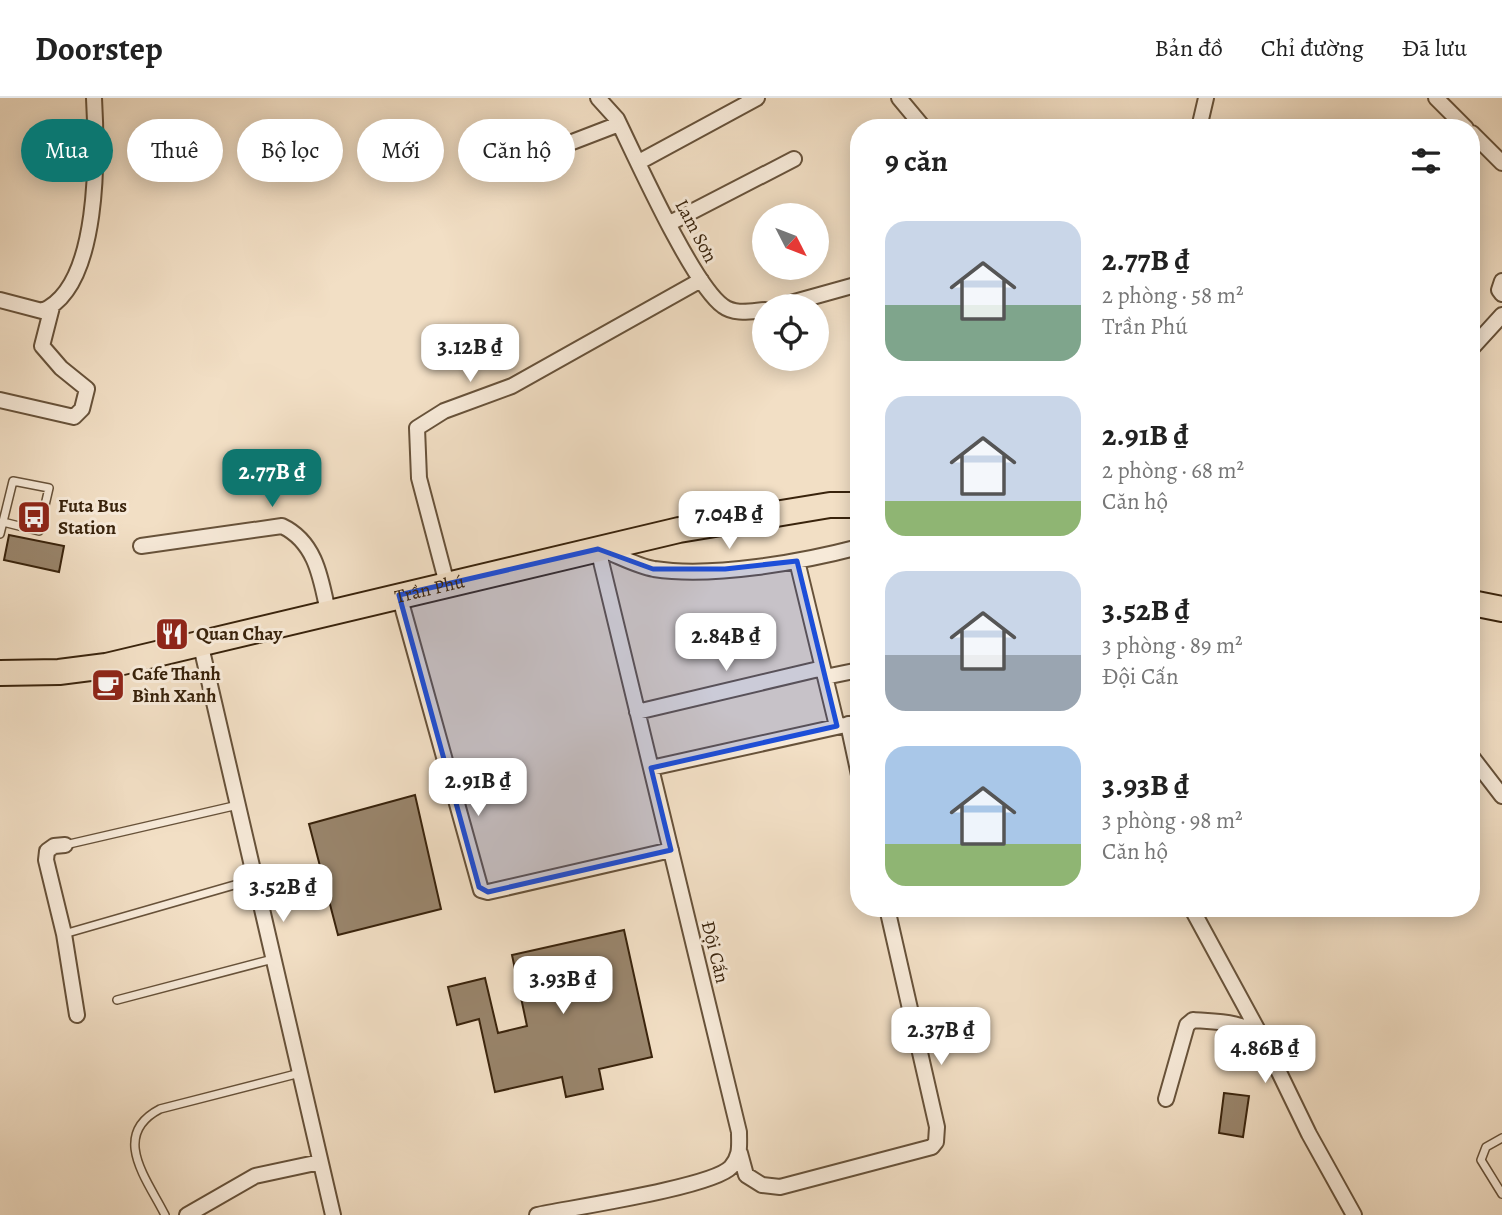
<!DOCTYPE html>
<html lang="vi">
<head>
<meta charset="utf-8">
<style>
  body { margin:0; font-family:Alegreya,serif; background:#f6f6f6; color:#222; height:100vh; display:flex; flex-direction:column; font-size:26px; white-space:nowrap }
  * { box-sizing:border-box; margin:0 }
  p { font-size:23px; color:#767676 }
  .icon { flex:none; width:38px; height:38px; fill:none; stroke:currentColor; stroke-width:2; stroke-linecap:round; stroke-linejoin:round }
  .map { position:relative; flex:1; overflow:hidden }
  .side { position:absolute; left:850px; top:21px; width:630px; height:798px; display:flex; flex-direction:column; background:#fff; border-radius:28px; box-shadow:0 4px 18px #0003 }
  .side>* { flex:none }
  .hud { position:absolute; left:21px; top:21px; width:665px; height:63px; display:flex; gap:14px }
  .needle { width:46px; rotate:132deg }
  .tools { position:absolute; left:752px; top:105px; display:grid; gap:14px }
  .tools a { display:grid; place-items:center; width:77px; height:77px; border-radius:50%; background:#fff; box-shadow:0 4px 18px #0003; font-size:35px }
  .price { position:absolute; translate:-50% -60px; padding:0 16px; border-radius:14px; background:#fff; color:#222; font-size:23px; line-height:46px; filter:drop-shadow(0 2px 4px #0008) }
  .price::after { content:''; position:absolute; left:50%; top:42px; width:21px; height:16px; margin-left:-10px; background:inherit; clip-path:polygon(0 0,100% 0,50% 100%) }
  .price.current { background:#0f766e; color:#fff }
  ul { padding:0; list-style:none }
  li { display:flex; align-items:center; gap:21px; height:175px; padding:0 35px }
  li span { display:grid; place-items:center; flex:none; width:196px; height:140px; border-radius:21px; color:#555 }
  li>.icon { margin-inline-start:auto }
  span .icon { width:84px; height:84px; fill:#fffc; stroke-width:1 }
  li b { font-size:30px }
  h2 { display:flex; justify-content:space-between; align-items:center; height:84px; padding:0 35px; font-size:30px }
  .chip { padding:0 24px; border-radius:32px; background:#fff; box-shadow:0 4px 18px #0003; font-size:24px; line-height:63px }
  .chip.current { background:#0f766e; color:#fff }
  header { display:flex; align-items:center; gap:42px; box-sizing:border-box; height:98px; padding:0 35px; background:#fff; border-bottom:2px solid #e0e0e0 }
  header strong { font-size:33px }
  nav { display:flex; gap:38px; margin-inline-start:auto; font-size:24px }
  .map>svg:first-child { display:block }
  .building { fill:#99856c; stroke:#39230c; stroke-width:2 }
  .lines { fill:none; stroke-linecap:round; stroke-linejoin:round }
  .lane-casing { stroke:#67523a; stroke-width:10 }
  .street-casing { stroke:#67523a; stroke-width:18 }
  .highway-casing { stroke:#39230c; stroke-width:28 }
  .lane { stroke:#f7ead9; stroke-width:7 }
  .street { stroke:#f7ead9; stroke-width:14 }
  .highway { stroke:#f2dfc5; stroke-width:24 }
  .marked { fill:#1d4ed8; fill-opacity:0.2; stroke:#1d4ed8; stroke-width:5; stroke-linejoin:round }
  .labels { text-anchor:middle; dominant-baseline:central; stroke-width:6; stroke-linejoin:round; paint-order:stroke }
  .street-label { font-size:19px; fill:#39230c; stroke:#f7ead9 }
  .poi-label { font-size:19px; font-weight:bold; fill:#39230c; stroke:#f7ead9; text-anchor:start }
</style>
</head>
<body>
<header>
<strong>Doorstep</strong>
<nav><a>Bản đồ</a><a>Chỉ đường</a><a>Đã lưu</a></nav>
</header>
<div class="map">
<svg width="1502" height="1117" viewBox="0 0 1502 1117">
  <rect width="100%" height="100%" fill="#f2dfc5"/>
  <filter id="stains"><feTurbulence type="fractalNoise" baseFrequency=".00286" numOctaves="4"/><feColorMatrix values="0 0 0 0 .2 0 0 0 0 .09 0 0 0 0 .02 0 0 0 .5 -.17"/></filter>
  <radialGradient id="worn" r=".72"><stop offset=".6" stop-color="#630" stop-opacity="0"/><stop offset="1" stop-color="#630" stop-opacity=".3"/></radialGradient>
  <path class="building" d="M9,437L64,448L59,474L4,462Z
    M415,697L441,811L338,837L309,726Z
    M624,832L652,959L599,971L603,991L566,999L562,979L495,994L479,921L457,927L448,889L485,880L498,935L527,928L512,857Z
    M1224,995L1249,998L1243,1039L1219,1035Z"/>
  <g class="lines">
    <g class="lane-casing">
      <path id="lane" d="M0,436L13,383L49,390L39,433L3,424
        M65,747L238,707
        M64,836L255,781
        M117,902L273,861
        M1502,1040L1486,1049L1481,1062L1502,1096
        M165,1117C147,1081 110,1037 160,1011L300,975"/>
    </g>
    <g class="street-casing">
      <path id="street" d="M598,0L617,21C636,60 693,187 723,208C735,217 751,213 765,212
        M899,0L924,30
        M1436,0L1466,30
        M1199,30L1206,0
        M1472,35L1502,65
        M508,48L528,56H541L619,26
        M639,64L757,0
        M670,125L794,61
        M1502,183L1499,192L1502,196
        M0,202L42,213C101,189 97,53 94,0
        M780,208L859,186
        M1472,250L1502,217
        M0,302L74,319L82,311L87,291L61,270L42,248L52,209
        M141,448L282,428C316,444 321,481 328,514
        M603,452C619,458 637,468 654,471C713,480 802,464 859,449
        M797,463L837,628
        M447,486L419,380L417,330L444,313L512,288L701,182
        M399,497L481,792L488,794L671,752
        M200,544L333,1117
        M825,579L859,572
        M637,614L823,570
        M848,626L859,677
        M1472,659L1502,698
        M651,670L859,624
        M65,747L54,748L47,753L46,762L64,836L77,917
        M1193,813L1261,938
        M1166,1001L1187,927L1193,922C1216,924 1243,923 1262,939L1309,1036L1354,1117
        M740,1055L746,1077L762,1087L780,1089L932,1049L936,1044L937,1029L887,810
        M187,1117L255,1078L320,1064
        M537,1117C570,1110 713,1089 731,1069C741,1057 739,1048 739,1034L598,451"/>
    </g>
    <g class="highway-casing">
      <g id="highway">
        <path d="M1472,505L1502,511"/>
        <path id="s1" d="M0,575L59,574L106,568L679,432L830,407H859"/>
      </g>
    </g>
    <use href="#lane" class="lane"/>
    <use href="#street" class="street"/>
    <use href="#highway" class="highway"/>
  </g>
  <path class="marked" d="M598,451L653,471H725L797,463L837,628L651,670L671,752L488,794L479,789L399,497Z"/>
  <defs>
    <g id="bus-square" transform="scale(1.75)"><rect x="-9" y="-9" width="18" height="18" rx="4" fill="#8f2418" stroke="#f7ead9"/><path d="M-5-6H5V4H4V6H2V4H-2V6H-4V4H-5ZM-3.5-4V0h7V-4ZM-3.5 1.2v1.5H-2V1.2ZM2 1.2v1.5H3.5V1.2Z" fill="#fff"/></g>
    <g id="restaurant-square" transform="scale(1.75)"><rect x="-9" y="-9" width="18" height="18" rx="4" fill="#8f2418" stroke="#f7ead9"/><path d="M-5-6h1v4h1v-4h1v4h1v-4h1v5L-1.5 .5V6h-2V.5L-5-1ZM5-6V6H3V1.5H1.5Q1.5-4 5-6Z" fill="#fff"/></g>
    <g id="cafe-square" transform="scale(1.75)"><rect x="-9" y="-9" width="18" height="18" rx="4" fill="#8f2418" stroke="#f7ead9"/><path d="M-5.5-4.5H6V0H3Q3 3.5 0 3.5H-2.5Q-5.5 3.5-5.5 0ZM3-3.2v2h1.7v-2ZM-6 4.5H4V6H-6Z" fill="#fff"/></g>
  </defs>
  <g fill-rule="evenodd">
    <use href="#bus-square" x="34" y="419"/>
    <use href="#restaurant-square" x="172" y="536"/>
    <use href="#cafe-square" x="108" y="587"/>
  </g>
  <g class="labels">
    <g class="street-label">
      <text transform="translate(696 133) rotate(62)">Lam Sơn</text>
      <text stroke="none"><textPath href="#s1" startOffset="439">Trần Phú</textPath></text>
      <text transform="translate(715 854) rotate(76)">Đội Cấn</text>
    </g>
    <g class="poi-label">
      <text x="58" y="408">Futa Bus<tspan x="58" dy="22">Station</tspan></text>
      <text x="196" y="536">Quan Chay</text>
      <text x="132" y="576">Cafe Thanh<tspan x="132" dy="22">Bình Xanh</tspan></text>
    </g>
  </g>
  <rect width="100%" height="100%" filter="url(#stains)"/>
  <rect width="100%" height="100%" fill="url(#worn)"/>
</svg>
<div class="tools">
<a><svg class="needle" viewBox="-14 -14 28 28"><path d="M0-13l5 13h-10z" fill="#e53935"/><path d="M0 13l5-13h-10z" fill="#767676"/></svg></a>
<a><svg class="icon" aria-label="locate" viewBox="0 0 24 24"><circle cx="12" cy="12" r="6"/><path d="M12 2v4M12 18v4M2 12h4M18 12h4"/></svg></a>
</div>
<b class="price" style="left:470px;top:286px">3.12B ₫</b>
<b class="price current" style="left:272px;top:411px">2.77B ₫</b>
<b class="price" style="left:729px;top:453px">7.04B ₫</b>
<b class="price" style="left:726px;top:575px">2.84B ₫</b>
<b class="price" style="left:478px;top:720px">2.91B ₫</b>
<b class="price" style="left:283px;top:826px">3.52B ₫</b>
<b class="price" style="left:563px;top:918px">3.93B ₫</b>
<b class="price" style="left:941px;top:969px">2.37B ₫</b>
<b class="price" style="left:1265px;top:987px">4.86B ₫</b>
<div class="hud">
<a class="chip current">Mua</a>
<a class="chip">Thuê</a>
<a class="chip">Bộ lọc</a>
<a class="chip">Mới</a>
<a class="chip">Căn hộ</a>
</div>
<section class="side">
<h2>9 căn<svg class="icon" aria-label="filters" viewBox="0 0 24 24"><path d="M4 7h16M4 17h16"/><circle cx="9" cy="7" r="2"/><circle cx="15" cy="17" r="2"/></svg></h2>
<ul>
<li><span style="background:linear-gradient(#c9d6e8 60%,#7fa58c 0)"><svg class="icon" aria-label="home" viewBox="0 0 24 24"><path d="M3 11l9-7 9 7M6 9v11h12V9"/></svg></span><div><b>2.77B ₫</b><p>2 phòng · 58 m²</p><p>Trần Phú</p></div></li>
<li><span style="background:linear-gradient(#c9d6e8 75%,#8fb573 0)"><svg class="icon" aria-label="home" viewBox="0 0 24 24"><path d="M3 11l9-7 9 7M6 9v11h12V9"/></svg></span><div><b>2.91B ₫</b><p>2 phòng · 68 m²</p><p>Căn hộ</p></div></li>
<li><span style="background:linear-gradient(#c9d6e8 60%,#9aa5b1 0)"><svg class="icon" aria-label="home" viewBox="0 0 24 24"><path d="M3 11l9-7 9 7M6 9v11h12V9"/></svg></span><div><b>3.52B ₫</b><p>3 phòng · 89 m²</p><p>Đội Cấn</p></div></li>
<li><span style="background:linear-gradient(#a9c7e8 70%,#8fb573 0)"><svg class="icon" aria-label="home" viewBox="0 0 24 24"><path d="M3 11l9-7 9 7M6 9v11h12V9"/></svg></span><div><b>3.93B ₫</b><p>3 phòng · 98 m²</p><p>Căn hộ</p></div></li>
</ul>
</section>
</div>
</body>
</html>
